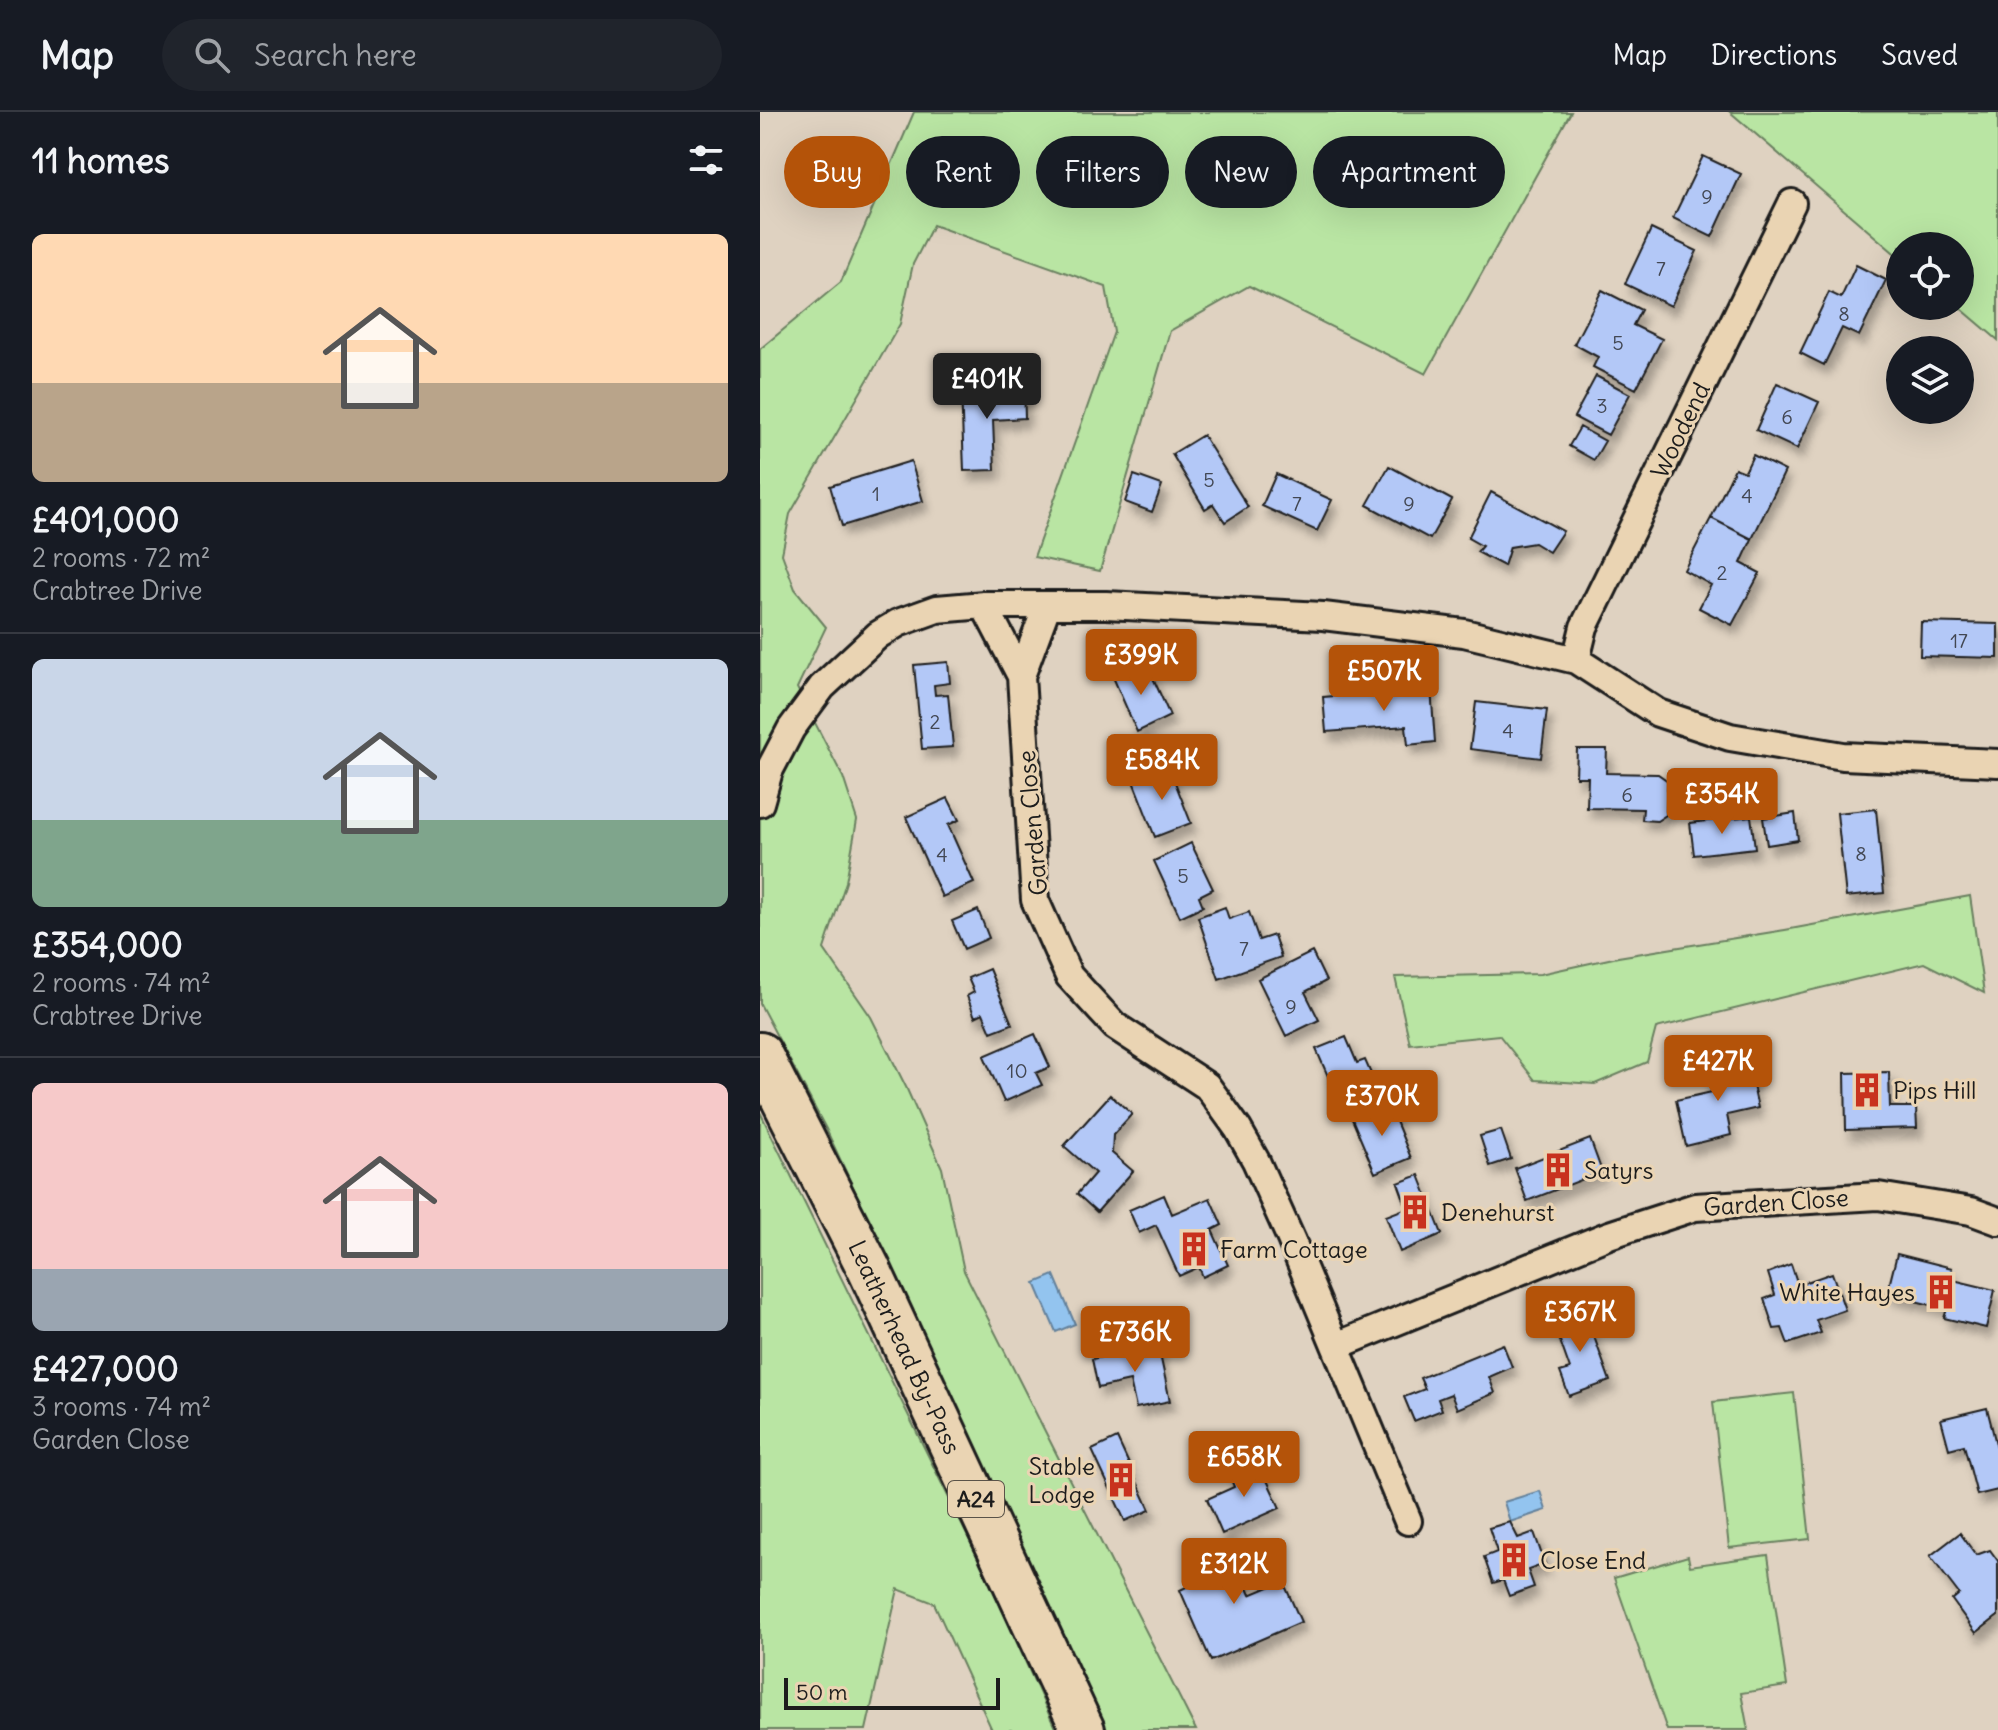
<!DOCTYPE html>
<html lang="en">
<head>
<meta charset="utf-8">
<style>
  body { margin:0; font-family:Delius,sans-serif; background:#20242c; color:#f1f3f6; height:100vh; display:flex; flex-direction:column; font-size:30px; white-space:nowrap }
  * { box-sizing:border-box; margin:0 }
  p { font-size:26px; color:#9ea1a6 }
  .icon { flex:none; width:44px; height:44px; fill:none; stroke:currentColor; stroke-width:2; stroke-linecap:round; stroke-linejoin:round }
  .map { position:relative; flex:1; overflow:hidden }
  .details { display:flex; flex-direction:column; background:#171b24; width:760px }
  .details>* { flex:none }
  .hud { position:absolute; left:24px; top:24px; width:760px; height:72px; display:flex; gap:16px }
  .tools { position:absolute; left:1126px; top:120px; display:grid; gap:16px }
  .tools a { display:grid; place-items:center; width:88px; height:88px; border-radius:50%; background:#171b24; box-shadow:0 8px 32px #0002; font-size:40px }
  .scale { position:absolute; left:24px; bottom:20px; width:216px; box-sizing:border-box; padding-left:8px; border:4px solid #1c1c1c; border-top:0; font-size:22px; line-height:28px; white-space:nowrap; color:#1c1c1c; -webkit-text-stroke:6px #ead4b3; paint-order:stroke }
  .price { position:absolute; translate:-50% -68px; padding:0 18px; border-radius:8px; background:#b45309; color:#fff; font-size:26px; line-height:52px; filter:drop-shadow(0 2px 4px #0008) }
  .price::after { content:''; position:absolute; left:50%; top:48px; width:24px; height:18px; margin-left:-12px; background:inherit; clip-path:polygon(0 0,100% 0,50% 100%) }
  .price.active { background:#222; color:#fff }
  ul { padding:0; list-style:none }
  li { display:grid; align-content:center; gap:16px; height:424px; padding:0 32px }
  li+li { border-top:2px solid #363941 }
  li span { display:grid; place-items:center; height:248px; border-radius:12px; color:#555 }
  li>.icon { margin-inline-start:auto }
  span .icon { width:144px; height:144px; fill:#fffc; stroke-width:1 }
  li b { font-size:34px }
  h2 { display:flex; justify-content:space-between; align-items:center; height:96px; padding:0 32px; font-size:34px }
  .chip { padding:0 28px; border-radius:36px; background:#171b24; box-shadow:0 8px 32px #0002; font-size:28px; line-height:72px }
  .chip.active { background:#b45309; color:#fff }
  header { display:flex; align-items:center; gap:48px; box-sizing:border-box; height:112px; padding:0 40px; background:#171b24; border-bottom:2px solid #363941 }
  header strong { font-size:38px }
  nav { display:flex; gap:44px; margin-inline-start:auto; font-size:28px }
  .search { width:560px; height:72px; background:#20242c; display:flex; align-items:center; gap:20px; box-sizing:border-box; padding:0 28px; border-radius:44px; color:#9ea1a6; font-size:30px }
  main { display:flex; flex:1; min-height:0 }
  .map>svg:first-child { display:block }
  .green { fill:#b9e5a3; stroke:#6a8060; stroke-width:2 }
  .water { fill:#93c4ef; stroke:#63819b; stroke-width:2 }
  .building { fill:#b3c8f7; stroke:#1c1c1c; stroke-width:2; filter:url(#shadow) }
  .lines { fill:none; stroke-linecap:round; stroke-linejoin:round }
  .minor-casing { stroke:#1c1c1c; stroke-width:32 }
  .trunk-casing { stroke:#1c1c1c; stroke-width:48 }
  .minor { stroke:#ead4b3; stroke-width:26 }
  .trunk { stroke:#ead4b3; stroke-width:42 }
  .labels { text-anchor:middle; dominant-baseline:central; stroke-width:6; stroke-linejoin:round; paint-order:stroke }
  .number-label { font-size:20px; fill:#424753 }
  .shield { fill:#ead4b3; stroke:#5a5349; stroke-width:2 }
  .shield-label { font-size:22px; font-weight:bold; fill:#1c1c1c }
  .street-label { font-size:24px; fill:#1c1c1c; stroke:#ead4b3 }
  .poi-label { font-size:24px; fill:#1c1c1c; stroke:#ead4b3; text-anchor:start }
</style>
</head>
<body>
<header>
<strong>Map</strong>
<div class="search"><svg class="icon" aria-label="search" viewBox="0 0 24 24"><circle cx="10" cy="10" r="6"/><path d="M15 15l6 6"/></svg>Search here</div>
<nav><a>Map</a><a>Directions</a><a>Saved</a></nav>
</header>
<main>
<section class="details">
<h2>11 homes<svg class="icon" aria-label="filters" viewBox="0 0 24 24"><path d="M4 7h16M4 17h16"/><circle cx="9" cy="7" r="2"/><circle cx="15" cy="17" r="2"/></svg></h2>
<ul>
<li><span style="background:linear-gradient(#ffd9b3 60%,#b9a48a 0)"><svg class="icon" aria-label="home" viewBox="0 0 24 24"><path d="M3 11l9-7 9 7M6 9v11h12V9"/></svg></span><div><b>£401,000</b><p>2 rooms · 72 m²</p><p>Crabtree Drive</p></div></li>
<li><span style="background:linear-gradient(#c9d6e8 65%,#7fa58c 0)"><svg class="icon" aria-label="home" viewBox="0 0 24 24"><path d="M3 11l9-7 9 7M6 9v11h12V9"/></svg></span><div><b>£354,000</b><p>2 rooms · 74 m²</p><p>Crabtree Drive</p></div></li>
<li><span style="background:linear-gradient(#f6c9c9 75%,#9aa5b1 0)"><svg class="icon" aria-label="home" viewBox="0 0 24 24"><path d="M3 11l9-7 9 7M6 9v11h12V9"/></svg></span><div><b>£427,000</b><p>3 rooms · 74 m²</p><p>Garden Close</p></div></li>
</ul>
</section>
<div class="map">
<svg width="1238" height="1618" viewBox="0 0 1238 1618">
  <defs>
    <filter id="shadow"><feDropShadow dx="5" dy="9" stdDeviation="4" flood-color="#0004"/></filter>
  </defs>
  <rect width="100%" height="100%" fill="#dfd2c1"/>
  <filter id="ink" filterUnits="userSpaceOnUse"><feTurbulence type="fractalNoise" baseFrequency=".0125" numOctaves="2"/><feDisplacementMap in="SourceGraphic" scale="16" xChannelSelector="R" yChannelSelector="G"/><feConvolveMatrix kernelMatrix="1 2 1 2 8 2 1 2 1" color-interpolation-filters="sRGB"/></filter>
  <g filter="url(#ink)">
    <path class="green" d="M154,0H811L666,262L489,174L410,219L340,459L274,445L354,220L346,175L173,113L153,152L140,212L30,402L22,442L35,477L66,515L37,576L83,665L97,708L86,770L64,837L111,905L146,975L182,1056L204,1159L436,1618H347L66,1017L0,892V237L81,170Z
      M970,0H1238V228L1198,194H1200V134H1140V146Z
      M1210,784L1224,881L1164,851L896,916L887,950L835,972L775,968L739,923L650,932L635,865L780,862L858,845L1025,818Z
      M0,1000L228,1466L296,1618H232L174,1491L138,1477L106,1618H0Z
      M1034,1281L1050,1427L969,1436L953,1290Z
      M1008,1443L1027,1574L981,1581L988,1618H907L854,1466L928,1444L930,1454Z"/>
    <path class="water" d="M294,1163L315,1212L296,1220L275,1171Z
      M780,1379L786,1398L750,1410L744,1390Z"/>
    <path class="building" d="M943,44L981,62L952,125L913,106Z
      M891,117L937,139L911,194L865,172Z
      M1096,153L1126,168L1099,224L1082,216L1064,253L1040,241L1069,180L1081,186Z
      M842,178L881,198L873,213L902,227L876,277L833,255L838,245L814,232Z
      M836,264L870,282L848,323L814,305Z
      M1017,271L1059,290L1037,337L996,318Z
      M264,274L265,306L233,308L235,358L204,359L201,276Z
      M820,315L845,329L834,348L809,334Z
      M443,323L488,395L465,410L453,392L445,397L412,342Z
      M993,343L1025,359L992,427L951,406L975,356L985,360Z
      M151,349L163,389L82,414L70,374Z
      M629,354L692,388L670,427L607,393Z
      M516,362L572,388L557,419L502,394Z
      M374,363L402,373L392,400L365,390Z
      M731,380L803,419L789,440L774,431L750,435L744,454L717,440L722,434L708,426Z
      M951,406L992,427L981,451L1000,461L972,513L939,496L951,473L924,458Z
      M1161,510L1238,512V546L1160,544Z
      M188,550L190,571L174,573L175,583L188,582L193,635L162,637L154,553Z
      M386,550L410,604L377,620L353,565Z
      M671,576L675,630L648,633L646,614L566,620L563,585Z
      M716,590L787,598L781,646L710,637Z
      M817,637H847L846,661L898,662L908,669L906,703L897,709L882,708L883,697L827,696L828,665H816Z
      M409,655L431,711L395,725L373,669Z
      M188,686L199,708L188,713L214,771L182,785L146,705Z
      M1116,697L1124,781L1086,785L1077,701Z
      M1035,701L1038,728L1007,733L1003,706Z
      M991,704L995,736L934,743L930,711Z
      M431,731L453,777L439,784L443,794L420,805L394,749Z
      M465,795L469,807L489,800L499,828L514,823L521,845L459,867L438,805Z
      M218,798L229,826L204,837L192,809Z
      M552,840L566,869L545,880L559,908L526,924L498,867Z
      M229,857L252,912L231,920L223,901L215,905L207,884L214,880L208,866Z
      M275,922L290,955L276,961L282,973L244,990L224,944Z
      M586,925L597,951L605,948L615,971L578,987L556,937Z
      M987,946L998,996L967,1003L971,1023L926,1034L916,988L952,980L946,955Z
      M1129,960L1130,995H1156L1157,1016L1086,1018L1085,961Z
      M350,983L372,1002L353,1023L352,1041L373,1059L337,1100L317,1082L335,1061L304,1034Z
      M629,992L651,1046L615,1061L592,1007Z
      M741,1018L751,1047L730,1054L720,1024Z
      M830,1027L842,1060L767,1089L755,1056Z
      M659,1063L682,1122L640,1140L626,1104L647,1096L638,1071Z
      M404,1083L412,1102L450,1086L462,1113L452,1118L468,1153L443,1165L439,1155L419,1164L396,1113L379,1121L369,1098Z
      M1137,1142L1192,1156L1189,1167L1235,1178L1226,1216L1184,1206L1187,1197L1127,1182Z
      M1031,1152L1038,1173L1072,1161L1085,1198L1056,1208L1061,1221L1028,1232L1022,1216L1014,1217L1004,1187L1015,1183L1008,1161Z
      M824,1197L850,1269L809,1284L800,1260L810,1257L793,1209Z
      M743,1232L752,1255L729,1265L735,1281L697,1297L691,1282L678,1287L682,1298L654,1309L644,1285L665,1277L660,1266Z
      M398,1233L410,1289L376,1296L370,1269L338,1276L332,1247Z
      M1227,1296L1238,1340V1378L1217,1383L1204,1333L1189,1337L1181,1307Z
      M357,1326L390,1398L365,1409L332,1338Z
      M498,1349L520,1396L462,1422L447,1387L474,1375L469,1362Z
      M750,1410L758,1426L774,1420L785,1452L768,1458L774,1475L749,1484L743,1468L733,1471L724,1445L737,1440L729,1416Z
      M1200,1421L1216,1443L1230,1438L1238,1449V1504L1216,1521L1192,1488L1199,1482L1170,1444Z
      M469,1435L490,1483L523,1469L541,1510L451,1549L420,1478L437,1470L429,1452Z"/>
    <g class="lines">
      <g class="minor-casing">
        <path id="minor" d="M224,493L261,564L287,494
          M816,548L824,515L1032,91
          M261,564L275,788L300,844L309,864L355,914L447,974L478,1017L496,1049L531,1127L648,1409
          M0,691L9,659L31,617L62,575L118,523L138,511L177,497L224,493H346L563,504L704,521L816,548L898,601L970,625L1083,644L1238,651
          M576,1234L849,1123L935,1095L1118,1084L1211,1099L1238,1109"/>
      </g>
      <g class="trunk-casing">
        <path id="trunk" d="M0,942L109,1157L323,1618"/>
      </g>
      <use href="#minor" class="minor"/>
      <use href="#trunk" class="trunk"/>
    </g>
  </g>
  <defs>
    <g id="building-bare" transform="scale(2.76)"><path d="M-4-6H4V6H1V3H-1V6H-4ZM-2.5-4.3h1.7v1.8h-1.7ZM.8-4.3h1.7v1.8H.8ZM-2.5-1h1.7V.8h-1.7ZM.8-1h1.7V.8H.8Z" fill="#c8321e" stroke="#ead4b3" stroke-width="2.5" paint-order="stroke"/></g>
  </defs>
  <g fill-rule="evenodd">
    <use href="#building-bare" x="1107" y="978"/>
    <use href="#building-bare" x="798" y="1058"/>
    <use href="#building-bare" x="655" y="1100"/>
    <use href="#building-bare" x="434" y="1137"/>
    <use href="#building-bare" x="1181" y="1180"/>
    <use href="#building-bare" x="361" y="1368"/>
    <use href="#building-bare" x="754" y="1448"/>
  </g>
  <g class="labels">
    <g class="number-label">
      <text x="947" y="84">9</text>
      <text x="901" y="156">7</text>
      <text x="1084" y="201">8</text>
      <text x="858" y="230">5</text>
      <text x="842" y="293">3</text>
      <text x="1027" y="304">6</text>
      <text x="449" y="367">5</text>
      <text x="116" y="381">1</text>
      <text x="987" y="383">4</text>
      <text x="537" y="391">7</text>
      <text x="649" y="391">9</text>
      <text x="962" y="460">2</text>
      <text x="1199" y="528">17</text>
      <text x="175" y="609">2</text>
      <text x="748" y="618">4</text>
      <text x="867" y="682">6</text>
      <text x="1101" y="741">8</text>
      <text x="182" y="742">4</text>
      <text x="423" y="763">5</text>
      <text x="484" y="836">7</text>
      <text x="531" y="894">9</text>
      <text x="257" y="958">10</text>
    </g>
    <rect class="shield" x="188" y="1369" width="56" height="36" rx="6"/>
    <g class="shield-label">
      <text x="216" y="1387">A24</text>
    </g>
    <g class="street-label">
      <text transform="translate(920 318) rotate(-64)">Woodend</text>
      <text transform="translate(272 711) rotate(-95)">Garden Close</text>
      <text transform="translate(1016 1090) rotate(-4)">Garden Close</text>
      <text transform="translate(145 1235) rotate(65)">Leatherhead By-Pass</text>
    </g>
    <g class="poi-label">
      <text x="1133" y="978">Pips Hill</text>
      <text x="824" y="1058">Satyrs</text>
      <text x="681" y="1100">Denehurst</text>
      <text x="460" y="1137">Farm Cottage</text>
      <text x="1155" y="1180" text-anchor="end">White Hayes</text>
      <text x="335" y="1354" text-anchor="end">Stable<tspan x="335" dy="28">Lodge</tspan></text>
      <text x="780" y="1448">Close End</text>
    </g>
  </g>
</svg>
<div class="tools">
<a><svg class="icon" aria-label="locate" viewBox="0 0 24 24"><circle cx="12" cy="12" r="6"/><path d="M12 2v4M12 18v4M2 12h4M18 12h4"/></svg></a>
<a><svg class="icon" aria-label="layers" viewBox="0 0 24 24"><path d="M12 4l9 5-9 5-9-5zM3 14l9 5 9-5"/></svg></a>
</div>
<div class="scale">50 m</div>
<b class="price active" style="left:227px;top:309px">£401K</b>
<b class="price" style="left:381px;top:585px">£399K</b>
<b class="price" style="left:624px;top:601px">£507K</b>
<b class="price" style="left:402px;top:690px">£584K</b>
<b class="price" style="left:962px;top:724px">£354K</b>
<b class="price" style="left:958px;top:991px">£427K</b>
<b class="price" style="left:622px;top:1026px">£370K</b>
<b class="price" style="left:820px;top:1242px">£367K</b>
<b class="price" style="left:375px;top:1262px">£736K</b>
<b class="price" style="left:484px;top:1387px">£658K</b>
<b class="price" style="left:474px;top:1494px">£312K</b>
<div class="hud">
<a class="chip active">Buy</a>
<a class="chip">Rent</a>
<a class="chip">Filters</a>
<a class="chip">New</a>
<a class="chip">Apartment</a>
</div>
</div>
</main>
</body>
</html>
